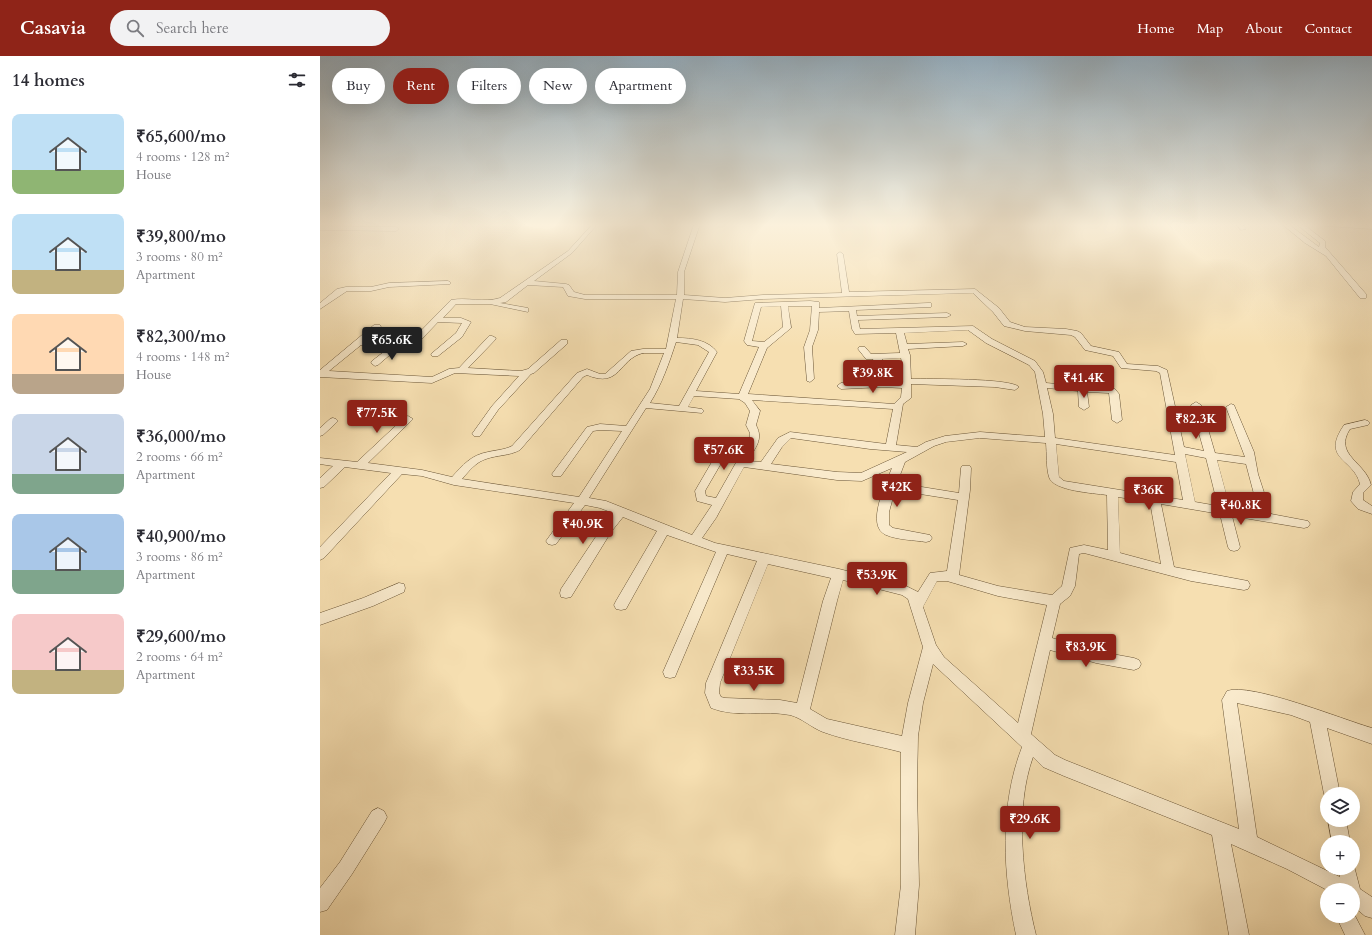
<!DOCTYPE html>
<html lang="en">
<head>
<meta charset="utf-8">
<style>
  body { margin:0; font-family:Cardo,serif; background:#f2f2f3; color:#2b2b33; height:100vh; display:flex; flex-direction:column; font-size:15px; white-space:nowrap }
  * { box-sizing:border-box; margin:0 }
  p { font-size:13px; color:#7c7c81 }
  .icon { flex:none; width:22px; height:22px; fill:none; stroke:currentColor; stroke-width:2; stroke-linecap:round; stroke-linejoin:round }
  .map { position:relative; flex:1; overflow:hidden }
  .details { display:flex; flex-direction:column; background:#fff; width:320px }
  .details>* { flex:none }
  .hud { position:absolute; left:12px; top:12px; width:380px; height:36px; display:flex; gap:8px }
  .fabs { position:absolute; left:1000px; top:731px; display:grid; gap:8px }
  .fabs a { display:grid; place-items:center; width:40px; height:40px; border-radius:50%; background:#fff; box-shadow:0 4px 16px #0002; font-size:20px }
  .price { position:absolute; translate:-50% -34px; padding:0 9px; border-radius:4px; background:#8f2418; color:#fff; font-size:13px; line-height:26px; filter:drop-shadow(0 1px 2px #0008) }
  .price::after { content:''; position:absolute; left:50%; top:24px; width:12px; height:9px; margin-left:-6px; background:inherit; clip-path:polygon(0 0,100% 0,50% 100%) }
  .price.active { background:#222; color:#fff }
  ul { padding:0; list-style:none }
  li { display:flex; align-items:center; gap:12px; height:100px; padding:0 12px }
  li span { display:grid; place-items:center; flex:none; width:112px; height:80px; border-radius:8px; color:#555 }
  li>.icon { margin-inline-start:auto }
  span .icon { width:48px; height:48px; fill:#fffc; stroke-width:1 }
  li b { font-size:17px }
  h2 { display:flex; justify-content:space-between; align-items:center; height:48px; padding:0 12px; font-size:17px }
  .tag { padding:0 14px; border-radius:18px; background:#fff; box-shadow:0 4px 16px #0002; font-size:14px; line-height:36px }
  .tag.active { background:#8f2418; color:#fff }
  header { display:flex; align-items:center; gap:24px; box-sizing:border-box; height:56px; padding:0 20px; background:#8f2418; color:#fff }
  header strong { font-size:19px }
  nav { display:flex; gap:22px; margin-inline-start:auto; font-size:14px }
  .search { width:280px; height:36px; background:#f2f2f3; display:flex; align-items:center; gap:10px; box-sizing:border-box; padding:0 14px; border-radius:22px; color:#7c7c81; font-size:15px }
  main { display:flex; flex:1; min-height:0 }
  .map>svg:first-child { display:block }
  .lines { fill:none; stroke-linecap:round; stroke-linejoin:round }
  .street-casing { stroke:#6b5637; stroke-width:1 }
  .street { fill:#f9eacc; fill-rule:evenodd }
</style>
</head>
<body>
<header>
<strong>Casavia</strong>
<div class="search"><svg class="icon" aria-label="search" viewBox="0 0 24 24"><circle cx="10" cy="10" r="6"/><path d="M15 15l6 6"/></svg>Search here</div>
<nav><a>Home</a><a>Map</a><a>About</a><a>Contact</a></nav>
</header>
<main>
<section class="details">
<h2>14 homes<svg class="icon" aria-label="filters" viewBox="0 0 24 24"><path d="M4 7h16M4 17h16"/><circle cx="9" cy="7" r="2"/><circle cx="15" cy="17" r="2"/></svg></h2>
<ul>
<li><span style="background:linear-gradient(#bfe0f5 70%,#8fb573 0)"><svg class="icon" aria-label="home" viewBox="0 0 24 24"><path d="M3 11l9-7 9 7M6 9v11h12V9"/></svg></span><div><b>₹65,600/mo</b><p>4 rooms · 128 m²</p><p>House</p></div></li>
<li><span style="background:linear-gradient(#bfe0f5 70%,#c2b280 0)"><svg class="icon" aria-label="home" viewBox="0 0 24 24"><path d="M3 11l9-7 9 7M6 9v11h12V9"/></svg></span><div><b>₹39,800/mo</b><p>3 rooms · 80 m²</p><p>Apartment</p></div></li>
<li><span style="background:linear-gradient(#ffd9b3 75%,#b9a48a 0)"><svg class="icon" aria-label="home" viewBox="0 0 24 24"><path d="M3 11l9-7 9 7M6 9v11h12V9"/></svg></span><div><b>₹82,300/mo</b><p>4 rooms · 148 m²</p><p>House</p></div></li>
<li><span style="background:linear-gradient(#c9d6e8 75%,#7fa58c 0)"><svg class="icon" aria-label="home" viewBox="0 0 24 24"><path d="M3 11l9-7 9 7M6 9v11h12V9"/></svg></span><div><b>₹36,000/mo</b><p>2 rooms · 66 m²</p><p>Apartment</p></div></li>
<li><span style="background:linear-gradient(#a9c7e8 70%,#7fa58c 0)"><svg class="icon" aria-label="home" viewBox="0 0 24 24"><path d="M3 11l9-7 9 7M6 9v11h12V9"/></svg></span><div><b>₹40,900/mo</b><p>3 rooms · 86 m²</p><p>Apartment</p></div></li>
<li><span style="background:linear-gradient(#f6c9c9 70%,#c2b280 0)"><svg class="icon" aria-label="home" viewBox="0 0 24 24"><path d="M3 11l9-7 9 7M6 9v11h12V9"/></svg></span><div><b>₹29,600/mo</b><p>2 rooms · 64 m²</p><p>Apartment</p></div></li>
</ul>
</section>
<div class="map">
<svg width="1052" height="879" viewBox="0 0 1052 879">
  <rect width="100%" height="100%" fill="#f6dfb1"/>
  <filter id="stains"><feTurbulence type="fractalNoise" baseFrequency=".005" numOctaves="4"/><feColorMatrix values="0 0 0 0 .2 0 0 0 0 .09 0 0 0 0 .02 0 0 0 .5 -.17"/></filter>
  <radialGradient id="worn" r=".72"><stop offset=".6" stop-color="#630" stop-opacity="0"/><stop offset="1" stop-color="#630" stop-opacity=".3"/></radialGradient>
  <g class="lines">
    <g class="street-casing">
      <path id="street" d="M273,168L275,169V171L252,197L214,225L246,228L249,229L254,236L265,239H357L358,216L374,168H380L364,216V239L405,242L443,239L522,237L517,198L520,196L523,198L529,236L655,233L679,252L690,266L705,271L746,273L757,275L761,277L771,290L799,296L807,308L838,310L847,314L864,391L884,395L871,349L876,346L881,349L895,397L925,401L906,351L911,348L914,349L934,396L938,418L951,458L988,465L990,468L988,471L984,472L912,460L920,491L918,494L914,495L910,494L908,491L900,458L841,448L854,511L928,525L930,529L928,533L924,534L871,525L764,497L759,498L755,530L750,540L740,548L732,582L776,595L814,602L819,604L821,608L819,612L814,614L776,607L730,594L711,678L735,699L745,704L919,773L902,644L907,635C930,626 1024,664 1052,672V688L1007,672L1020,738H1007V744L1004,738L990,666L971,659L917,647L937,781L1020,821L1018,812H1033V806L1040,833L1052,841V862L1045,860L1033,850V834H1007L967,813L911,788L929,879H909L892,779L744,720L723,711L713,701C694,753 703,827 716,879H696C683,817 679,751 702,691L613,608L603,647L598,680L597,730L599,829L595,879H575L581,829V696C555,689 528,685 503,676C492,672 482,662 470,659C444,654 416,662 391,652L385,637L386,627L437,505L407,498L357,616L355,621L350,622L345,621L343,616L396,496L347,479L306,553L301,554L296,553L294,549L296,545L337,475L303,461L291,476L251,541L246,542L241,541L240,537L241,533L283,470L293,457L280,452L265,449L236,488L232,489L228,488L226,485L254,447L134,429L102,420L82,418L4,502L0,504V491L71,417L25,411L4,431L0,432V422L13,410L0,408V402L37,406L85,361L88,360L93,363L91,365L48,407L102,414L132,421C143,409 151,399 168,396C176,394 184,394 192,390L257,317L267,313L280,318H285L311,295L323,293H346L356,243H265L248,240L243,231L208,229L186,246L180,247L208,252V256L170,248H136L123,262H141L151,266L142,281L118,300H112L111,298L136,277L142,267L118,266L95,290L79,291L58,309L55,310L51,307L52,305L70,291L41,289L9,315L112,321L129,313L139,312L169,280H172L176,282L175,284L148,312L201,315L208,313L241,284H247V288L214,317L211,318L178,354L160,380H154L152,378L172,350L199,320L135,317L112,327L0,321V314L54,269H60L61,271L46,284L90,286L131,244C148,241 164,247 180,242L248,195ZM653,237L673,256L684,270L705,275L751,279L755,281L765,294L793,300L801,312L836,315L840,317L855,399L735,382L733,358L727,332L758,335L759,351L764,354L769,351L767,336L789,337L792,364L797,367L802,364L799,338L795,333L726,327L723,316L715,305L672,283L653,270L540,273L538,264L627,261L631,259L627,257L537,260L536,254L611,251V247H608L499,252V246L490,245L435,247L424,285L427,289L439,291L419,338L376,335L397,296C388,284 372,282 357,282L363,243L405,246L443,243ZM461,250L463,271L444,286L432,285L441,251ZM468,250H492L490,274L484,291L487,325L490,326L494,323L492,291L498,274L499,256L529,255L532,273L535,278L576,277L580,297L551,298L545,291H539L538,293L546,303H553L557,316L563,318L582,317V327L563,325L521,327L517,330L521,333L563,331L582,332L581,341L574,348L428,338L447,292L471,272ZM648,274L666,287L709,309L715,316L723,358L725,381L660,376L625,380L606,386L597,391L576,389L583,348L591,342V328L675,331L695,334L699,331C691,322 608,323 591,323L590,299L588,293L643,290L647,288L643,286L587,288L584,277ZM356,286L378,289L389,296L359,350L330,347C342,328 349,307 356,286ZM323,297H344L330,333L306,370L280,368L267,371L232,418L233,420H241L273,375L280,374L302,375L259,441L142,423C149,415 156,406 166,403C177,399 189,400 200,394L263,321L267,319C301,333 298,303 323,297ZM581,302L583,312H564L562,303ZM374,340L419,343L425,347L430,355L426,369L430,377V382L396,442L386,440L385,435L410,392L405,389L400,392L375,435L377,445L392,449L372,479L286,445L269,442L326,352L382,357L384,355L382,353L368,351ZM432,344L573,353L566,388L470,376L458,382L441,406L428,405C435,391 444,384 436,369L440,355ZM471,382L550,393L587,396L541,417L517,416L451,408L462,391ZM660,382L726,387C727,398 726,411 729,421C733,435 773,437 787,439L788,494L764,489L750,492L742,530L732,539L678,530L639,519L650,434L651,412L650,410H642L641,412L639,437L577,427L585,406L614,390L626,386ZM736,388L856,406L863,444L744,425L739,421ZM865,398L886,402L898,450L875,446ZM897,404L926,408L939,457L910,452ZM424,411L517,424L542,425L572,412C566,427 545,470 566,479C578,484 594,484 606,486L610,485L612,482L610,479L573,472L569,469V456L575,434L638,444L627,515L610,517L598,536L586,530L519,513L395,487L382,482L396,462ZM798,441L830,446L841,508L800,497ZM448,508L511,522L503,545L477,647L460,644L405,642L401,641L399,637L400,627ZM523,524L582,539L588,543L603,591L588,647L582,680L507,663L490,653L517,545ZM617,525H627L678,540L727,549L698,667L624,601L616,589L603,551Z
        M916,168H922L926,173L921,174Z
        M962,168H968L999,191L1000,187L976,168H983L1005,185V191L1046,238V242H1040L1006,200L985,187Z
        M1003,168L1052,169V173L1006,170Z
        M0,170L76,171L79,173L76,175L0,174Z
        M128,225L130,226V228L69,231L51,235H27L0,253V247L17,233L26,231H51L69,227Z
        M13,362L16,363L18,365L16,367L3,379L0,380V372L10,363Z
        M1045,364L1048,365L1050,367L1048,369L1030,373C1013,399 1046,406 1051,429L1043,437V444L1052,450V458L1038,453L1031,445L1033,436L1040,428C1034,402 1000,404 1024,369Z
        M79,527L84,528L85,532L84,536L53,550L0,569V557L43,542Z
        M58,752L64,755L67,761L64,767L32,818L7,854L0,856V832L20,806L52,755Z
        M1008,764H1026L1030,786H1012Z
        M1033,856L1045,879H1025L1016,860H1033Z"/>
    </g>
    <use href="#street" class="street"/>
  </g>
  <linearGradient id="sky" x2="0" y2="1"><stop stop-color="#94acbc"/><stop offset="0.58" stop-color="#fbf1dc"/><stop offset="1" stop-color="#fbf1dc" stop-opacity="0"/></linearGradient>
  <rect width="1052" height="291" fill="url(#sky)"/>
  <rect width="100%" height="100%" filter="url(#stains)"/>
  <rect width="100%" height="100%" fill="url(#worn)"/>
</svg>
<div class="fabs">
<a><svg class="icon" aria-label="layers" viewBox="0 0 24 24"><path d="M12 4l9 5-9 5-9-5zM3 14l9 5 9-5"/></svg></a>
<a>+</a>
<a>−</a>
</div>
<b class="price active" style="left:72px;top:305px">₹65.6K</b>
<b class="price" style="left:553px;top:338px">₹39.8K</b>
<b class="price" style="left:764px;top:343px">₹41.4K</b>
<b class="price" style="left:57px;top:378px">₹77.5K</b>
<b class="price" style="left:876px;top:384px">₹82.3K</b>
<b class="price" style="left:404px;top:415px">₹57.6K</b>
<b class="price" style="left:577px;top:452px">₹42K</b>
<b class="price" style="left:829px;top:455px">₹36K</b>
<b class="price" style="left:921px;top:470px">₹40.8K</b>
<b class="price" style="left:263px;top:489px">₹40.9K</b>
<b class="price" style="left:557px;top:540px">₹53.9K</b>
<b class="price" style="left:766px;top:612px">₹83.9K</b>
<b class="price" style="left:434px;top:636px">₹33.5K</b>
<b class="price" style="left:710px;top:784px">₹29.6K</b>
<div class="hud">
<a class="tag">Buy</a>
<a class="tag active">Rent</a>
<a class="tag">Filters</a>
<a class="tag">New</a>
<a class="tag">Apartment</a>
</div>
</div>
</main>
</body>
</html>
